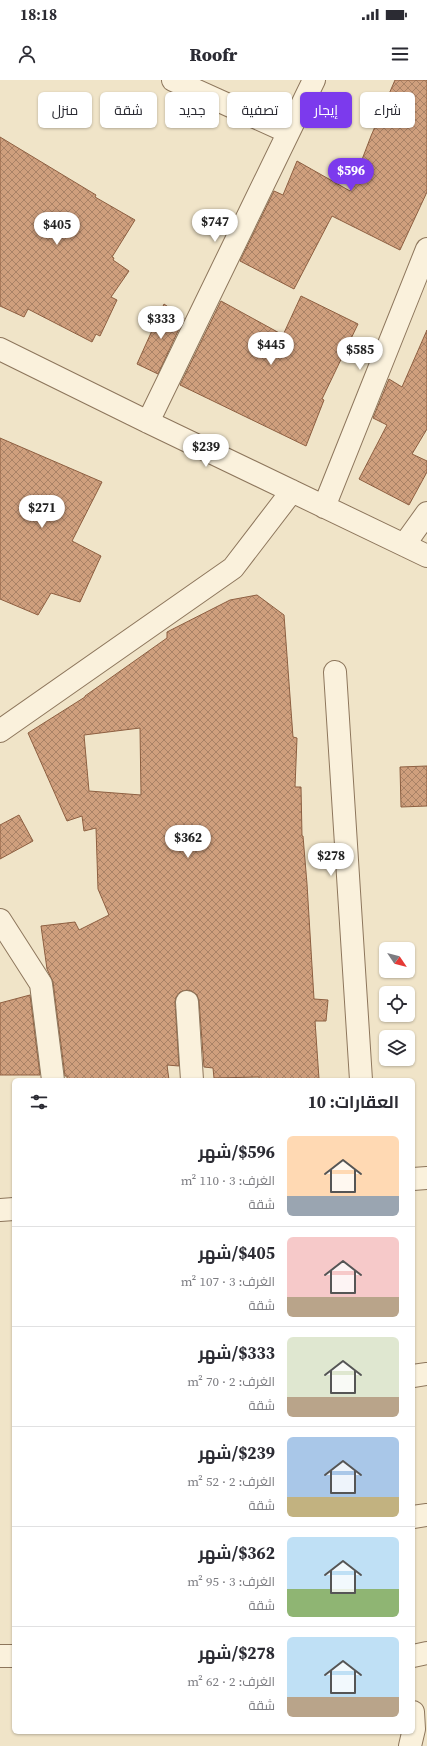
<!DOCTYPE html>
<html lang="ar">
<head>
<meta charset="utf-8">
<style>
  body { margin:0; font-family:"Source Serif 4",Cairo,serif; background:#f2f2f3; color:#2b2b33; direction:rtl; height:100vh; display:flex; flex-direction:column; font-size:15px; white-space:nowrap }
  * { box-sizing:border-box; margin:0 }
  p { font-size:13px; color:#7c7c81 }
  .icon { flex:none; width:22px; height:22px; fill:none; stroke:currentColor; stroke-width:2; stroke-linecap:round; stroke-linejoin:round }
  .map { position:relative; flex:1; overflow:hidden; direction:ltr }
  .panel { position:absolute; left:12px; top:998px; width:403px; height:656px; display:flex; flex-direction:column; background:#fff; border-radius:6px; box-shadow:0 1px 3px #0004; direction:rtl }
  .panel>* { flex:none }
  .banner { position:absolute; left:12px; top:12px; width:403px; height:36px; direction:rtl; display:flex; gap:8px }
  .needle { width:26px; rotate:125deg }
  .buttons { position:absolute; left:379px; top:862px; display:grid; gap:8px }
  .buttons a { display:grid; place-items:center; width:36px; height:36px; border-radius:6px; background:#fff; box-shadow:0 1px 3px #0004; font-size:20px }
  .price { position:absolute; translate:-50% -34px; padding:0 9px; border-radius:14px; background:#fff; color:#222; font-size:13px; line-height:26px; filter:drop-shadow(0 1px 2px #0008) }
  .price::after { content:''; position:absolute; left:50%; top:24px; width:12px; height:9px; margin-left:-6px; background:inherit; clip-path:polygon(0 0,100% 0,50% 100%) }
  .price.on { background:#7c3aed; color:#fff }
  ul { padding:0; list-style:none }
  li { display:flex; align-items:center; gap:12px; height:100px; padding:0 16px }
  li+li { border-top:1px solid #e1e1e2 }
  li span { display:grid; place-items:center; flex:none; width:112px; height:80px; border-radius:6px; color:#555 }
  li>.icon { margin-inline-start:auto }
  span .icon { width:48px; height:48px; fill:#fffc; stroke-width:1 }
  li b { font-size:17px }
  h2 { display:flex; justify-content:space-between; align-items:center; height:48px; padding:0 16px; font-size:17px }
  .chip { padding:0 14px; border-radius:6px; background:#fff; box-shadow:0 1px 3px #0004; font-size:14px; line-height:36px }
  .chip.on { background:#7c3aed; color:#fff }
  .status { display:flex; justify-content:space-between; align-items:center; height:28px; padding:0 20px; background:#fff; direction:ltr }
  .status svg { height:11px; fill:currentColor }
  header { display:flex; justify-content:space-between; align-items:center; height:52px; padding:0 16px; background:#fff; font-size:18px; font-weight:800 }
  .map>svg:first-child { display:block }
  .building { fill:url(#building-cross-hatch); stroke:#8d5f41; fill-rule:evenodd }
  .lines { fill:none; stroke-linecap:round; stroke-linejoin:round }
  .street-casing { stroke:#8d765c; stroke-width:24 }
  .street { stroke:#faf1dc; stroke-width:22 }
</style>
</head>
<body>
<div class="status"><b>18:18</b><svg viewBox="0 0 49 12"><path d="M0 12V9h3v3zM5 12V6h3v6zM10 12V3h3v9zM15 12V0h3v12zM26 1h20v11H26zM47 4h2v5h-2z"/></svg></div>
<header><svg class="icon" aria-label="menu" viewBox="0 0 24 24"><path d="M4 6h16M4 12h16M4 18h16"/></svg>Roofr<svg class="icon" aria-label="person" viewBox="0 0 24 24"><circle cx="12" cy="8" r="4"/><path d="M4 21q1-7 8-7t8 7"/></svg></header>
<div class="map">
<svg width="427" height="1666" viewBox="0 0 427 1666">
  <defs>
    <pattern id="building-cross-hatch" width="8" height="8" patternUnits="userSpaceOnUse"><rect width="8" height="8" fill="#cf9f7d"/><path d="M0 0l8 8M0 8l8-8" fill="none" stroke="#a98266"/></pattern>
  </defs>
  <rect width="100%" height="100%" fill="#f0e4c8"/>
  <path class="building" d="M395,0H427V112L400,170L332,136L294,209L240,181L274,111L283,115L297,81L350,111L371,56Z
    M0,57L96,115L95,117L135,140L112,177L114,178L113,180L129,191L111,217L117,220L100,256L96,254L92,262L28,229L24,237L0,226Z
    M301,216L358,244L322,319L324,320L306,366L180,305L221,221L283,255Z
    M164,224L184,238L158,294L137,284Z
    M427,250V349L412,374L427,381V392L409,425L359,399L387,345L373,338L389,299L402,307Z
    M0,358L102,402L72,461L101,476L80,522L51,513L38,535L0,519Z
    M257,515L284,535L293,657L297,658L295,707H301L302,756H303L307,804L314,919L328,920L326,941H315L319,999L259,1000V997L214,998L213,988L204,987L199,921L197,915L192,911L187,910L180,912L176,917L175,922L179,986L167,985L169,1000H67V996H65L53,902L47,889L41,846L75,842L79,850L109,835L98,809L96,748L84,751L82,736L67,741L28,653L85,617V616L167,558V552L230,520ZM140,648L141,715L89,711L84,655Z
    M427,686V726L401,727L400,687Z
    M19,735L33,761L0,779V745Z
    M30,915L40,995H0V923Z"/>
  <g class="lines">
    <g class="street-casing">
      <path id="street" d="M173,0L288,52
        M0,269L148,342L427,476
        M148,342L314,0
        M324,427L427,169
        M404,465L427,433
        M335,592L361,1000
        M0,651L233,488L292,411
        M0,840L41,904L53,1000
        M187,922L192,1000
        M413,1099L427,1098
        M0,1130L14,1129
        M413,1296L427,1294
        M413,1437L427,1435
        M0,1576H14
        M413,1576L427,1573
        M410,1666L414,1649L413,1632"/>
    </g>
    <use href="#street" class="street"/>
  </g>
</svg>
<div class="buttons">
<a><svg class="needle" viewBox="-14 -14 28 28"><path d="M0-13l5 13h-10z" fill="#e53935"/><path d="M0 13l5-13h-10z" fill="#7c7c81"/></svg></a>
<a><svg class="icon" aria-label="locate" viewBox="0 0 24 24"><circle cx="12" cy="12" r="6"/><path d="M12 2v4M12 18v4M2 12h4M18 12h4"/></svg></a>
<a><svg class="icon" aria-label="layers" viewBox="0 0 24 24"><path d="M12 4l9 5-9 5-9-5zM3 14l9 5 9-5"/></svg></a>
</div>
<b class="price on" style="left:351px;top:112px">$596</b>
<b class="price" style="left:215px;top:163px">$747</b>
<b class="price" style="left:57px;top:166px">$405</b>
<b class="price" style="left:161px;top:260px">$333</b>
<b class="price" style="left:271px;top:286px">$445</b>
<b class="price" style="left:360px;top:291px">$585</b>
<b class="price" style="left:206px;top:388px">$239</b>
<b class="price" style="left:42px;top:449px">$271</b>
<b class="price" style="left:188px;top:779px">$362</b>
<b class="price" style="left:331px;top:797px">$278</b>
<div class="banner">
<a class="chip">شراء</a>
<a class="chip on">إيجار</a>
<a class="chip">تصفية</a>
<a class="chip">جديد</a>
<a class="chip">شقة</a>
<a class="chip">منزل</a>
</div>
<section class="panel">
<h2>العقارات: 10<svg class="icon" aria-label="filters" viewBox="0 0 24 24"><path d="M4 7h16M4 17h16"/><circle cx="9" cy="7" r="2"/><circle cx="15" cy="17" r="2"/></svg></h2>
<ul>
<li><span style="background:linear-gradient(#ffd9b3 75%,#9aa5b1 0)"><svg class="icon" aria-label="home" viewBox="0 0 24 24"><path d="M3 11l9-7 9 7M6 9v11h12V9"/></svg></span><div><b>$596/شهر</b><p>الغرف: 3 · 110 m²</p><p>شقة</p></div></li>
<li><span style="background:linear-gradient(#f6c9c9 75%,#b9a48a 0)"><svg class="icon" aria-label="home" viewBox="0 0 24 24"><path d="M3 11l9-7 9 7M6 9v11h12V9"/></svg></span><div><b>$405/شهر</b><p>الغرف: 3 · 107 m²</p><p>شقة</p></div></li>
<li><span style="background:linear-gradient(#dfe7d0 75%,#b9a48a 0)"><svg class="icon" aria-label="home" viewBox="0 0 24 24"><path d="M3 11l9-7 9 7M6 9v11h12V9"/></svg></span><div><b>$333/شهر</b><p>الغرف: 2 · 70 m²</p><p>شقة</p></div></li>
<li><span style="background:linear-gradient(#a9c7e8 75%,#c2b280 0)"><svg class="icon" aria-label="home" viewBox="0 0 24 24"><path d="M3 11l9-7 9 7M6 9v11h12V9"/></svg></span><div><b>$239/شهر</b><p>الغرف: 2 · 52 m²</p><p>شقة</p></div></li>
<li><span style="background:linear-gradient(#bfe0f5 65%,#8fb573 0)"><svg class="icon" aria-label="home" viewBox="0 0 24 24"><path d="M3 11l9-7 9 7M6 9v11h12V9"/></svg></span><div><b>$362/شهر</b><p>الغرف: 3 · 95 m²</p><p>شقة</p></div></li>
<li><span style="background:linear-gradient(#bfe0f5 75%,#b9a48a 0)"><svg class="icon" aria-label="home" viewBox="0 0 24 24"><path d="M3 11l9-7 9 7M6 9v11h12V9"/></svg></span><div><b>$278/شهر</b><p>الغرف: 2 · 62 m²</p><p>شقة</p></div></li>
</ul>
</section>
</div>
</body>
</html>
